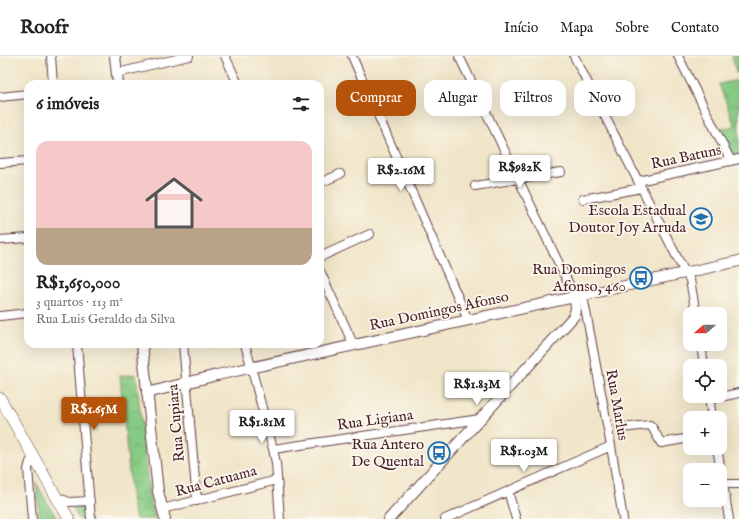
<!DOCTYPE html>
<html lang="pt">
<head>
<meta charset="utf-8">
<style>
  body { margin:0; font-family:"IM FELL English",serif; background:#f6f6f6; color:#222; height:100vh; display:flex; flex-direction:column; font-size:15px; white-space:nowrap }
  * { box-sizing:border-box; margin:0 }
  p { font-size:13px; color:#767676 }
  .icon { flex:none; width:22px; height:22px; fill:none; stroke:currentColor; stroke-width:2; stroke-linecap:round; stroke-linejoin:round }
  .map { position:relative; flex:1; overflow:hidden }
  .sheet { position:absolute; left:24px; top:24px; width:300px; height:268px; display:flex; flex-direction:column; background:#fff; border-radius:12px; box-shadow:0 4px 16px #0002 }
  .sheet>* { flex:none }
  .banner { position:absolute; left:336px; top:24px; width:343px; height:36px; display:flex; gap:8px }
  .needle { width:26px; rotate:250deg }
  .fabs { position:absolute; left:683px; top:251px; display:grid; gap:8px }
  .fabs a { display:grid; place-items:center; width:44px; height:44px; border-radius:8px; background:#fff; box-shadow:0 4px 16px #0002; font-size:20px }
  .price { position:absolute; translate:-50% -34px; padding:0 9px; border-radius:4px; background:#fff; color:#222; font-size:13px; line-height:26px; filter:drop-shadow(0 1px 2px #0008) }
  .price::after { content:''; position:absolute; left:50%; top:24px; width:12px; height:9px; margin-left:-6px; background:inherit; clip-path:polygon(0 0,100% 0,50% 100%) }
  .price.active { background:#b45309; color:#fff }
  ul { padding:0; list-style:none }
  li { display:grid; align-content:center; gap:8px; height:212px; padding:0 12px }
  li+li { border-top:1px solid #e0e0e0 }
  li span { display:grid; place-items:center; height:124px; border-radius:12px; color:#555 }
  li>.icon { margin-inline-start:auto }
  span .icon { width:72px; height:72px; fill:#fffc; stroke-width:1 }
  li b { font-size:17px }
  h2 { display:flex; justify-content:space-between; align-items:center; height:48px; padding:0 12px; font-size:17px }
  .chip { padding:0 14px; border-radius:12px; background:#fff; box-shadow:0 4px 16px #0002; font-size:14px; line-height:36px }
  .chip.active { background:#b45309; color:#fff }
  header { display:flex; align-items:center; gap:24px; box-sizing:border-box; height:56px; padding:0 20px; background:#fff; border-bottom:1px solid #e0e0e0 }
  header strong { font-size:19px }
  nav { display:flex; gap:22px; margin-inline-start:auto; font-size:14px }
  .map>svg:first-child { display:block }
  .green { fill:#87ca83; stroke:#687457 }
  .park { fill:url(#park-crowns); stroke:#687457 }
  .lines { fill:none; stroke-linecap:round; stroke-linejoin:round }
  .minor-casing { stroke:#633d43; stroke-width:10 }
  .tertiary-casing { stroke:#633d43; stroke-width:12 }
  .secondary-casing { stroke:#633d43; stroke-width:12 }
  .minor { stroke:#fff; stroke-width:8 }
  .tertiary { stroke:#fff; stroke-width:10 }
  .secondary { stroke:#fff; stroke-width:11 }
  .labels { text-anchor:middle; dominant-baseline:central; stroke-width:3.5; stroke-linejoin:round; paint-order:stroke }
  .street-label { font-size:15px; fill:#4a1f2b; stroke:#fbf7ec }
  .poi-label { font-size:15px; fill:#4a1f2b; stroke:#fbf7ec; text-anchor:end }
</style>
</head>
<body>
<header>
<strong>Roofr</strong>
<nav><a>Início</a><a>Mapa</a><a>Sobre</a><a>Contato</a></nav>
</header>
<div class="map">
<svg width="739" height="463" viewBox="0 0 739 463">
  <defs>
    <pattern id="park-crowns" width="20" height="18" patternUnits="userSpaceOnUse"><rect width="20" height="18" fill="#87ca83"/><path d="M2 6a3 3 0 1 1 6 0M12 15a3 3 0 1 1 6 0" fill="none" stroke="#76ad71"/></pattern>
  </defs>
  <rect width="100%" height="100%" fill="#fbf7ec"/>
  <filter id="ink" filterUnits="userSpaceOnUse"><feTurbulence type="fractalNoise" baseFrequency=".025" numOctaves="2"/><feDisplacementMap in="SourceGraphic" scale="8" xChannelSelector="R" yChannelSelector="G"/><feConvolveMatrix kernelMatrix="1 2 1 2 8 2 1 2 1" color-interpolation-filters="sRGB"/></filter>
  <filter id="wash" filterUnits="userSpaceOnUse"><feTurbulence type="fractalNoise" baseFrequency=".012" numOctaves="4" result="noise"/><feDisplacementMap in="SourceGraphic" scale="16" xChannelSelector="R" yChannelSelector="G"/><feGaussianBlur stdDeviation="0.9" result="paint"/><feColorMatrix in="noise" values="0 0 0 0 0 0 0 0 0 0 0 0 0 0 0 0 0 1.4 0 .05"/><feComposite in="paint" operator="in"/></filter>
  <g filter="url(#wash)">
    <rect width="100%" height="100%" fill="#f0e5c8"/>
    <path class="green" d="M84,449L88,451L89,463H78L73,452Z"/>
    <path class="park" d="M732,0H739V16L736,17Z
      M739,24V98L734,99L721,73L735,70L719,28Z
      M136,318L150,446L156,463H136L132,448L120,320Z
      M36,427L57,463H40Z"/>
  </g>
  <g filter="url(#ink)">
    <g class="lines">
      <g class="minor-casing">
        <path id="minor" d="M51,0L53,28
          M225,0L238,28
          M352,0L468,264
          M459,0L575,241
          M574,0L681,209L690,224L696,258
          M678,0L731,105
          M117,17L189,0
          M0,41L28,38
          M0,107L28,105
          M638,125L739,103
          M320,127L340,118
          M475,130L561,116
          M583,143L641,132
          M0,184L28,182
          M320,201L370,178
          M320,215L354,290
          M583,240L611,390L623,463
          M0,260L28,257
          M77,288L91,463
          M183,288L197,445
          M245,288L273,393L276,407L280,463
          M701,288L704,310
          M709,340L712,362
          M710,343L739,337
          M620,372L650,369L652,371L661,387L690,382
          M717,392L729,463
          M273,393L480,363
          M724,428H739
          M508,435L516,463
          M57,441L69,446L90,445
          M162,453L277,424
          M32,463L28,413L30,406L34,401
          M445,463L611,390"/>
      </g>
      <g class="tertiary-casing">
        <path id="tertiary" d="M115,0L118,28
          M142,288L158,435L165,463
          M147,337L217,319L739,205
          M389,463L574,260L576,253L575,241"/>
      </g>
      <g class="secondary-casing">
        <path id="secondary" d="M0,342L69,463"/>
      </g>
      <use href="#minor" class="minor"/>
      <use href="#tertiary" class="tertiary"/>
      <use href="#secondary" class="secondary"/>
    </g>
  </g>
  <defs>
    <g id="school-ring" transform="scale(1.15)"><circle r="9.5" fill="#fbf7ec" stroke="#1f6fb2" stroke-width="1.5"/><path d="M0-5L7-2L0 1L-7-2ZM-4 1L0 2.5L4 1V4Q0 6-4 4Z" fill="#1f6fb2"/></g>
    <g id="bus-ring" transform="scale(1.15)"><circle r="9.5" fill="#fbf7ec" stroke="#1f6fb2" stroke-width="1.5"/><path d="M-5-6H5V4H4V6H2V4H-2V6H-4V4H-5ZM-3.5-4V0h7V-4ZM-3.5 1.2v1.5H-2V1.2ZM2 1.2v1.5H3.5V1.2Z" fill="#1f6fb2"/></g>
  </defs>
  <g fill-rule="evenodd">
    <use href="#school-ring" x="701" y="163"/>
    <use href="#bus-ring" x="641" y="222"/>
    <use href="#bus-ring" x="439" y="397"/>
  </g>
  <g class="labels">
    <g class="street-label">
      <text transform="translate(686 101) rotate(-12)">Rua Batuns</text>
      <text transform="translate(439 255) rotate(-12)">Rua Domingos Afonso</text>
      <text transform="translate(617 349) rotate(80)">Rua Marlus</text>
      <text transform="translate(375 364) rotate(-8)">Rua Ligiana</text>
      <text transform="translate(176 367) rotate(-95)">Rua Cupiara</text>
      <text transform="translate(216 425) rotate(-15)">Rua Catuama</text>
    </g>
    <g class="poi-label">
      <text x="686" y="154">Escola Estadual<tspan x="686" dy="17">Doutor Joy Arruda</tspan></text>
      <text x="626" y="213">Rua Domingos<tspan x="626" dy="17">Afonso, 460</tspan></text>
      <text x="424" y="388">Rua Antero<tspan x="424" dy="17">De Quental</tspan></text>
    </g>
  </g>
</svg>
<div class="fabs">
<a><svg class="needle" viewBox="-14 -14 28 28"><path d="M0-13l5 13h-10z" fill="#e53935"/><path d="M0 13l5-13h-10z" fill="#767676"/></svg></a>
<a><svg class="icon" aria-label="locate" viewBox="0 0 24 24"><circle cx="12" cy="12" r="6"/><path d="M12 2v4M12 18v4M2 12h4M18 12h4"/></svg></a>
<a>+</a>
<a>−</a>
</div>
<b class="price" style="left:520px;top:133px">R$982K</b>
<b class="price" style="left:401px;top:136px">R$2.16M</b>
<b class="price" style="left:477px;top:350px">R$1.83M</b>
<b class="price active" style="left:94px;top:375px">R$1.65M</b>
<b class="price" style="left:262px;top:388px">R$1.81M</b>
<b class="price" style="left:524px;top:417px">R$1.03M</b>
<div class="banner">
<a class="chip active">Comprar</a>
<a class="chip">Alugar</a>
<a class="chip">Filtros</a>
<a class="chip">Novo</a>
</div>
<section class="sheet">
<h2>6 imóveis<svg class="icon" aria-label="filters" viewBox="0 0 24 24"><path d="M4 7h16M4 17h16"/><circle cx="9" cy="7" r="2"/><circle cx="15" cy="17" r="2"/></svg></h2>
<ul>
<li><span style="background:linear-gradient(#f6c9c9 70%,#b9a48a 0)"><svg class="icon" aria-label="home" viewBox="0 0 24 24"><path d="M3 11l9-7 9 7M6 9v11h12V9"/></svg></span><div><b>R$1,650,000</b><p>3 quartos · 113 m²</p><p>Rua Luis Geraldo da Silva</p></div></li>
</ul>
</section>
</div>
</body>
</html>
